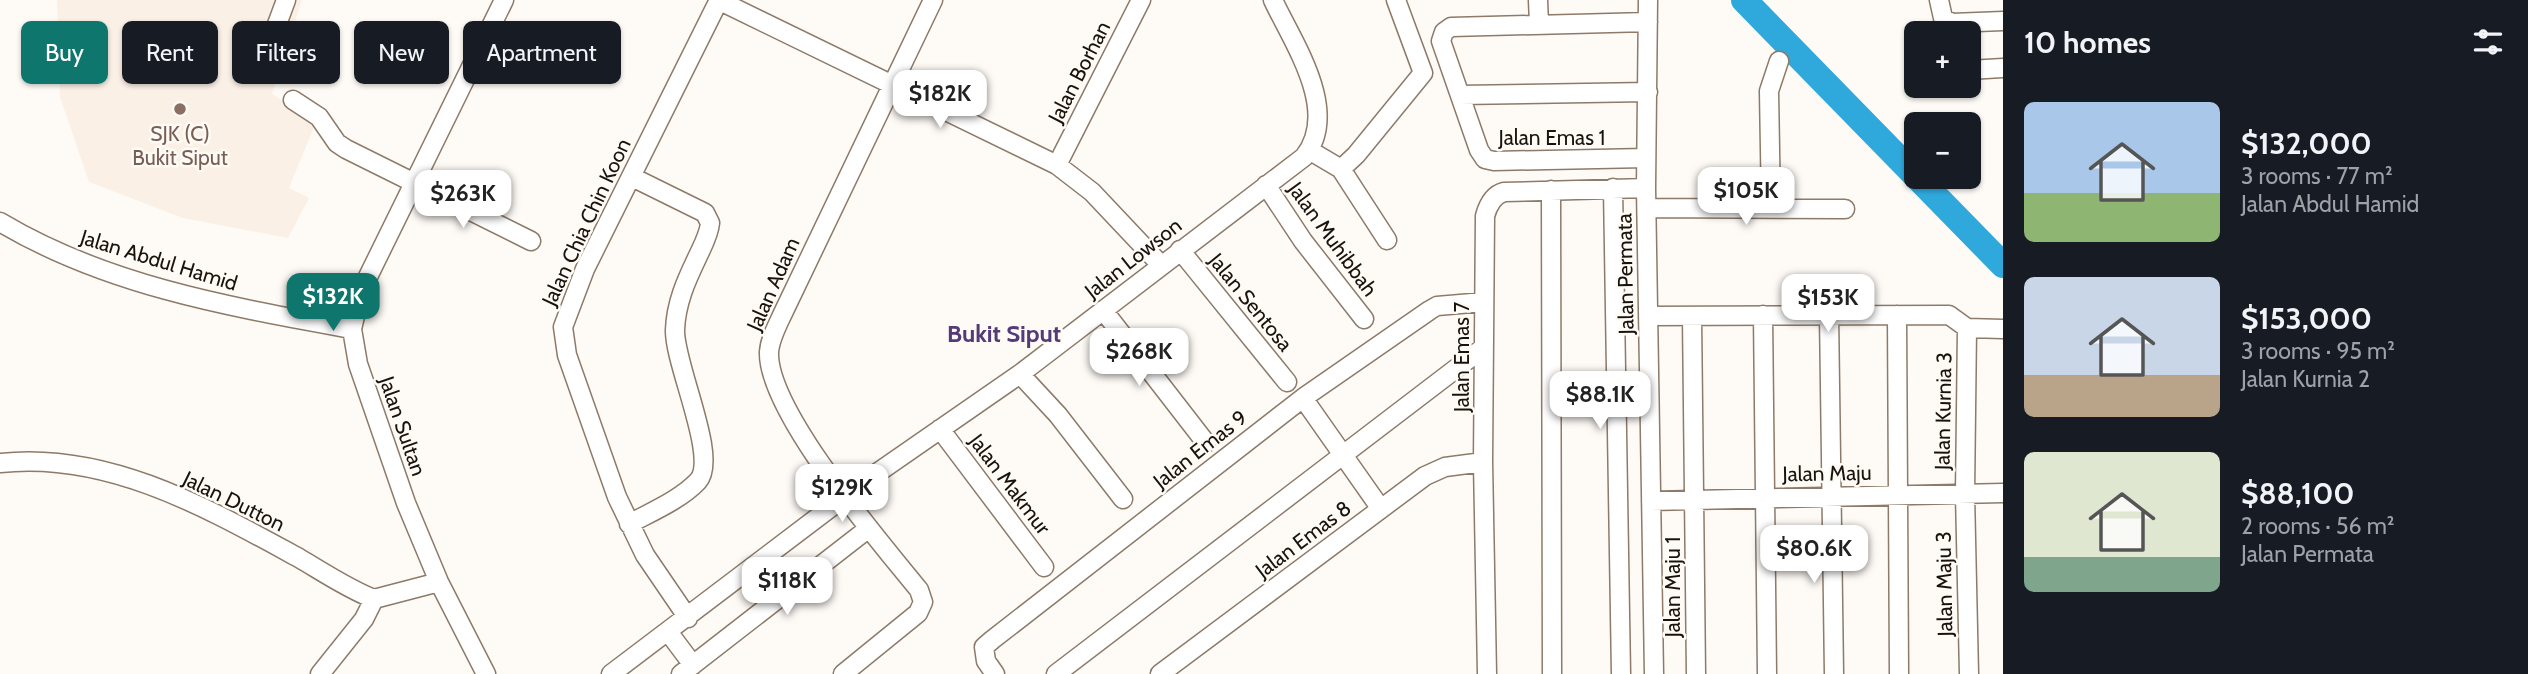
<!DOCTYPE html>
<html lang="en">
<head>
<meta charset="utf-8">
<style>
  body { margin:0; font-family:Cabin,sans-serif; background:#20242c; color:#f1f3f6; height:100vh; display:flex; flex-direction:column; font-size:26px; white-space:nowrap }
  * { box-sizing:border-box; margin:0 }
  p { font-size:23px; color:#9ea1a6 }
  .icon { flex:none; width:38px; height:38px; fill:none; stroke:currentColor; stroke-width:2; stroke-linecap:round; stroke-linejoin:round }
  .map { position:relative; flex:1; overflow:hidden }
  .details { display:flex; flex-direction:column; background:#171b24; width:525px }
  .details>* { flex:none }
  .guide { position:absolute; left:21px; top:21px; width:665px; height:63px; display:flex; gap:14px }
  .fabs { position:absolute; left:1904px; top:21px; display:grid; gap:14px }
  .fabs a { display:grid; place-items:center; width:77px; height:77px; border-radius:10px; background:#171b24; box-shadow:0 2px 5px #0004; font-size:35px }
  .price { position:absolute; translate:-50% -60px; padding:0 16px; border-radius:14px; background:#fff; color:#222; font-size:23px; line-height:46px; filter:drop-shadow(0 2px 4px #0008) }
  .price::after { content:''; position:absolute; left:50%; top:42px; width:21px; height:16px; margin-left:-10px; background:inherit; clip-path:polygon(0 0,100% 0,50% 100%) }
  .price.current { background:#0f766e; color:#fff }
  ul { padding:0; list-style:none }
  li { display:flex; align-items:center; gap:21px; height:175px; padding:0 21px }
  li span { display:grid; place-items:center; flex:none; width:196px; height:140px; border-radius:10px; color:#555 }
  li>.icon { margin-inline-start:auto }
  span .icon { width:84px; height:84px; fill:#fffc; stroke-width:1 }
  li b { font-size:30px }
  h2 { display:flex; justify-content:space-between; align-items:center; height:84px; padding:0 21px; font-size:30px }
  .pill { padding:0 24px; border-radius:10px; background:#171b24; box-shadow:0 2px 5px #0004; font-size:24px; line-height:63px }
  .pill.current { background:#0f766e; color:#fff }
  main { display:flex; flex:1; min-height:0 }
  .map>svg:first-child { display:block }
  .built { fill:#fbf0e6 }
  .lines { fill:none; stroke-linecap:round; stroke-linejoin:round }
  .river { stroke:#2fa8dc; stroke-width:26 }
  .minor-casing { stroke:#8d7a68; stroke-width:21 }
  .minor { stroke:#fff; stroke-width:18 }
  .education-dot { fill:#8d6e63; stroke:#fefaf6; stroke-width:2.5 }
  .labels { text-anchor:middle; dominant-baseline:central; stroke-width:5; stroke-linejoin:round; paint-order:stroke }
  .street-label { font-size:21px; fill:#1a130c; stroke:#fefaf6 }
  .education-label { font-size:21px; fill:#785e54; stroke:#fefaf6 }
  .quarter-label { font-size:24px; font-weight:bold; fill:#533b77; stroke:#fefaf6 }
</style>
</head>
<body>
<main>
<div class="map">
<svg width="2003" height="674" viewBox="0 0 2003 674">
  <rect width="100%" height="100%" fill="#fefaf6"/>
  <path class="built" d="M57,0H302L272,94L316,122L289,188L309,198L288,238L183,218L89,182L60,97Z"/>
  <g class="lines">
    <path class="river" d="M1744,0L2003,265"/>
    <g class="minor-casing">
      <path id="minor" d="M718,0L1057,165L1092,192L1160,264
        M1538,0L1539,24
        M1648,0L1646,188L1654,674
        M1939,0L1943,18L1952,23L2003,21
        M270,43L286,0
        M1969,70L2003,68
        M1460,95L1648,92
        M293,100L319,117L337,143L346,149L531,241
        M1309,150L1341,169L1387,240
        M1646,158L1494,161L1485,159L1479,150L1441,41L1444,32L1451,27L1648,22
        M1057,165L1141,0
        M1341,169L1356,155L1423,73L1396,0
        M1266,185L1303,241L1364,319
        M1613,188L1621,674
        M1551,190L1552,674
        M1647,208L1845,209
        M1771,208L1769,91L1779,61
        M0,222C107,286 231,307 352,329
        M1180,250L1287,382
        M1103,310L1206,443
        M1829,314L1834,674
        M1763,315L1767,674
        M1897,315L1899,674
        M1648,316L1949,315L1967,328L2003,329
        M1692,316L1696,674
        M1967,328L1965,494L1969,674
        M1020,374L1058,415L1123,499
        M1303,398L1381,509
        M940,429L1044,567
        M0,463C108,451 207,508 299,558C323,572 348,589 374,599L439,582
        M1651,501L2003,493
        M629,524C651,512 680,500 698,481C719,458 674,364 675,330C676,303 686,281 697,258C702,247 709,235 710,223L705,213L632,177
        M688,618L645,555L617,497L567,355L563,327L585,269L719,0
        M669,633L693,665
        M320,674L364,619L374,599
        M486,674L439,582L406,503L358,364L352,329L361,291L504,0
        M611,674L867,480L1020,374L1304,157C1341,111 1293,43 1273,0
        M681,674L869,528
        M843,674L918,613L923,602L919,590C881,543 767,411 769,352C770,338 778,324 784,311L933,0
        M995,674L986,661L984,647L992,640L1303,398L1430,310L1437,306L1484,302
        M1056,674L1483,348
        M1160,674L1425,476L1445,467L1483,462
        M1487,674L1483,462L1485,216C1488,205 1493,195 1504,192L1646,188"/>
    </g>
    <use href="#minor" class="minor"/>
  </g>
  <circle class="education-dot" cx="180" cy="109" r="7"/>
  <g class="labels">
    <g class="street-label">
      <text transform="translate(1079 72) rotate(-63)">Jalan Borhan</text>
      <text x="1552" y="137">Jalan Emas 1</text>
      <text transform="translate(586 222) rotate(-65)">Jalan Chia Chin Koon</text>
      <text transform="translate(1333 239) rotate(54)">Jalan Muhibbah</text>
      <text transform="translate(1133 258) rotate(-38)">Jalan Lowson</text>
      <text transform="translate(159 260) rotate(17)">Jalan Abdul Hamid</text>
      <text transform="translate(1625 274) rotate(-91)">Jalan Permata</text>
      <text transform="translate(773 284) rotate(-66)">Jalan Adam</text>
      <text transform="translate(1251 302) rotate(51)">Jalan Sentosa</text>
      <text transform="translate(1461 357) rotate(-90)">Jalan Emas 7</text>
      <text transform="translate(1943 411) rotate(-89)">Jalan Kurnia 3</text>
      <text transform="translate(403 426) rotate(71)">Jalan Sultan</text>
      <text transform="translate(1200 449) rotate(-38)">Jalan Emas 9</text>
      <text transform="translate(1827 473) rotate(-1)">Jalan Maju</text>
      <text transform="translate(1010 484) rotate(53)">Jalan Makmur</text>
      <text transform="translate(234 501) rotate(26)">Jalan Dutton</text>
      <text transform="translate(1303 539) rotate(-37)">Jalan Emas 8</text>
      <text transform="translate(1944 584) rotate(-91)">Jalan Maju 3</text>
      <text transform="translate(1672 587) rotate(-90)">Jalan Maju 1</text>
    </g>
    <g class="education-label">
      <text x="180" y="133">SJK (C)<tspan x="180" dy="24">Bukit Siput</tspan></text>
    </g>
    <g class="quarter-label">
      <text x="1004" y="333">Bukit Siput</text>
    </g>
  </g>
</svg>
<div class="fabs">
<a>+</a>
<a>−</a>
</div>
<b class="price" style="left:940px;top:130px">$182K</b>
<b class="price" style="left:1746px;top:227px">$105K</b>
<b class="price" style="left:463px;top:230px">$263K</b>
<b class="price current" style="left:333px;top:333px">$132K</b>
<b class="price" style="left:1828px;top:334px">$153K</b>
<b class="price" style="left:1139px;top:388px">$268K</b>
<b class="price" style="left:1600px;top:431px">$88.1K</b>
<b class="price" style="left:842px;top:524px">$129K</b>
<b class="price" style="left:1814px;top:585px">$80.6K</b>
<b class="price" style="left:787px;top:617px">$118K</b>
<div class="guide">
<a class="pill current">Buy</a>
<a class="pill">Rent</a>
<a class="pill">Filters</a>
<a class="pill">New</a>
<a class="pill">Apartment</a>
</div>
</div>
<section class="details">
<h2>10 homes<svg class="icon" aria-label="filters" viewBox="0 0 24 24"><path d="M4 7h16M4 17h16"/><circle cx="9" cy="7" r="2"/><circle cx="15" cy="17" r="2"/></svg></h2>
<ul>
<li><span style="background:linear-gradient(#a9c7e8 65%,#8fb573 0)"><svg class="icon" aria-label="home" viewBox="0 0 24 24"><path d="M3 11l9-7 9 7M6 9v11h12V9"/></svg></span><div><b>$132,000</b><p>3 rooms · 77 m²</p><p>Jalan Abdul Hamid</p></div></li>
<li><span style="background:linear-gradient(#c9d6e8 70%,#b9a48a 0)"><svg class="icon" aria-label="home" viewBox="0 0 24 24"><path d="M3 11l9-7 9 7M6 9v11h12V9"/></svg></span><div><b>$153,000</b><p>3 rooms · 95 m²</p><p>Jalan Kurnia 2</p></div></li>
<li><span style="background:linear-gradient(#dfe7d0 75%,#7fa58c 0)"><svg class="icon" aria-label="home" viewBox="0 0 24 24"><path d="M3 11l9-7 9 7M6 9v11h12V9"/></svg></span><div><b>$88,100</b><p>2 rooms · 56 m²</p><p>Jalan Permata</p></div></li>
</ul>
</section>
</main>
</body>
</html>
